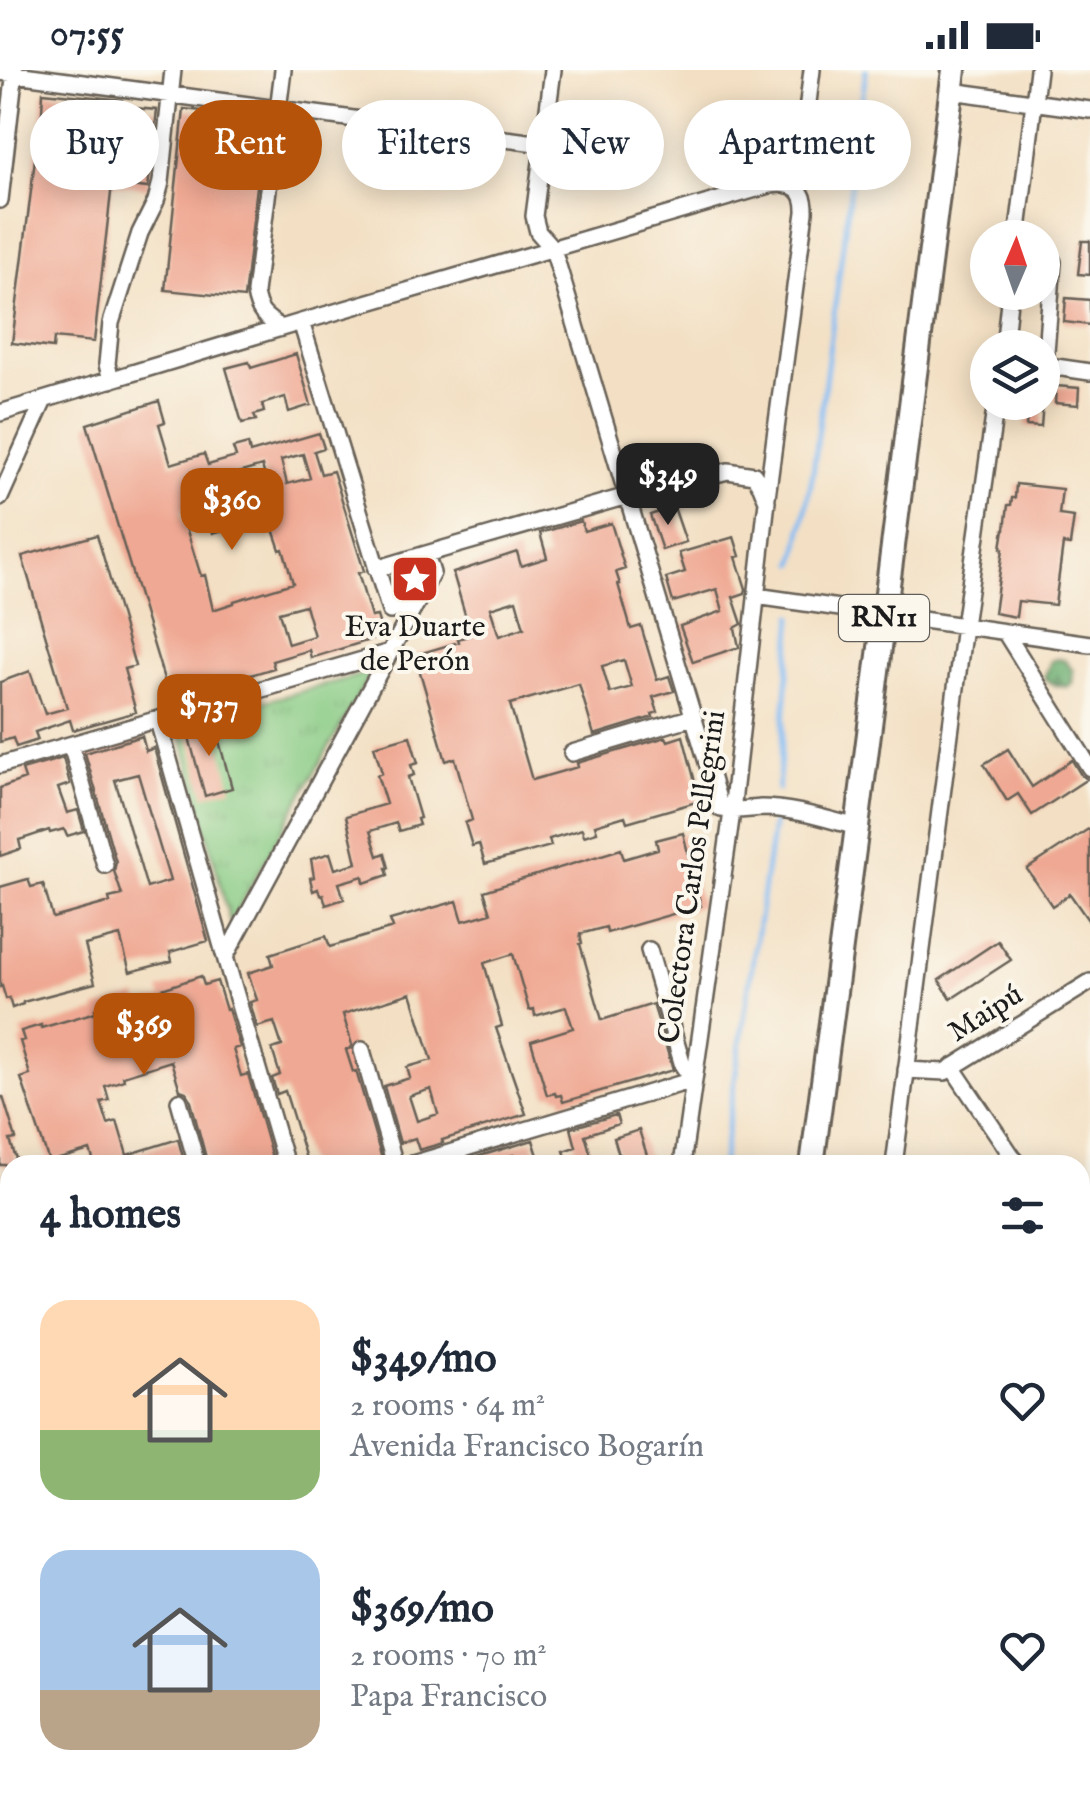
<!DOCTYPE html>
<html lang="en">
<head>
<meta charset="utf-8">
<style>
  body { margin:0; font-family:"IM FELL English",serif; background:#f2f2f3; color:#1f2937; height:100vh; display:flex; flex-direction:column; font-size:38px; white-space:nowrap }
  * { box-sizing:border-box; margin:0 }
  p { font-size:32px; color:#747a83 }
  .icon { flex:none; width:55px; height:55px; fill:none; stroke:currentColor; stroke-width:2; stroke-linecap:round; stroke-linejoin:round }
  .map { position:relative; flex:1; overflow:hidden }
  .sheet { position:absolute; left:0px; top:1085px; width:1090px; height:642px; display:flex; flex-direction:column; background:#fff; border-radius:30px 30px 0 0; box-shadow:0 5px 25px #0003 }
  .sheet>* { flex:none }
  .hud { position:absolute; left:30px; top:30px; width:1030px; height:90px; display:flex; gap:20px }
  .needle { width:65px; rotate:2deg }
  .fabs { position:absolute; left:970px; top:150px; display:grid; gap:20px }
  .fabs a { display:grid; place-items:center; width:90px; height:90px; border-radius:50%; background:#fff; box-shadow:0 5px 25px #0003; font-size:50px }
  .price { position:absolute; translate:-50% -85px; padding:0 22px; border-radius:20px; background:#b45309; color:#fff; font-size:32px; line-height:65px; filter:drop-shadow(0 2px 5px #0008) }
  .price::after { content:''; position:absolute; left:50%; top:60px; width:30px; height:22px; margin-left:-15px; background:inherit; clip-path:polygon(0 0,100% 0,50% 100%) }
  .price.active { background:#222; color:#fff }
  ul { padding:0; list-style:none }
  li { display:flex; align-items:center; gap:30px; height:250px; padding:0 40px }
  li span { display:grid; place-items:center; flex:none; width:280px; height:200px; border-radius:30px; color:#555 }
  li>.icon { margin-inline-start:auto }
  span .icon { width:120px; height:120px; fill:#fffc; stroke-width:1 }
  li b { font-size:42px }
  h2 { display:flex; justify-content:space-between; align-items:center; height:120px; padding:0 40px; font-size:42px }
  .tag { padding:0 35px; border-radius:45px; background:#fff; box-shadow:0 5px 25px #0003; font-size:35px; line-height:90px }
  .tag.active { background:#b45309; color:#fff }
  .status { display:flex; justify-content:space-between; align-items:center; height:70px; padding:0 50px; background:#fff; direction:ltr }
  .status svg { height:28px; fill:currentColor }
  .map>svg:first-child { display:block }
  .built { fill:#f2d4be }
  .grass { fill:url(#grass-tufts); stroke:#527450; stroke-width:2.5 }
  .forest { fill:url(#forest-firs); stroke:#456647; stroke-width:2.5 }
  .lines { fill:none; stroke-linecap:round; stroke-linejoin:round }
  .stream { stroke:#82bcf4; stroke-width:5 }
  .building { fill:#efa893; fill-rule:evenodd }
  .minor-casing { stroke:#676157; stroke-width:20 }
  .highway-casing { stroke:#676157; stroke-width:28 }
  .minor { stroke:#fff; stroke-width:15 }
  .highway { stroke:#fff; stroke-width:22 }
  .labels { text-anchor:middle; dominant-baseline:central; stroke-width:8; stroke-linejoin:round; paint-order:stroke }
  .shield { fill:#fbf7ec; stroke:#5f5e5a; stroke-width:2.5 }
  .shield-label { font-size:28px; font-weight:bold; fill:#1c1c1c }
  .poi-label { font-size:30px; fill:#1c1c1c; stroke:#fbf7ec }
  .street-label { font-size:30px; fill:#1c1c1c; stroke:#fbf7ec }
</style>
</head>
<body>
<div class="status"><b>07:55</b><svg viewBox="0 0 49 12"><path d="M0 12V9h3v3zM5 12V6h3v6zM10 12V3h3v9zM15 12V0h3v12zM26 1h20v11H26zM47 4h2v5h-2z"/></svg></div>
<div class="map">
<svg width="1090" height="1726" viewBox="0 0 1090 1726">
  <defs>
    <pattern id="grass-tufts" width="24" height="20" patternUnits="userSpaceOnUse" patternTransform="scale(2.5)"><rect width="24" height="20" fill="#88cb84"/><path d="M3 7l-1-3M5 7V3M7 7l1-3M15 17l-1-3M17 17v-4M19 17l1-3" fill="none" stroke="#75ae71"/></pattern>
    <pattern id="forest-firs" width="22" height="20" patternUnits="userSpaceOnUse" patternTransform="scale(2.5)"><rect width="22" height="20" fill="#6eaf72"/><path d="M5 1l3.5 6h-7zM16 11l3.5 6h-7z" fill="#5a8e5d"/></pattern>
  </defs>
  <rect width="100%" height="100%" fill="#fbf7ec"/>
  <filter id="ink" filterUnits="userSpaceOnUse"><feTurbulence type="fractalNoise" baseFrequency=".01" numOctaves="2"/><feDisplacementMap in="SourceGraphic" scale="20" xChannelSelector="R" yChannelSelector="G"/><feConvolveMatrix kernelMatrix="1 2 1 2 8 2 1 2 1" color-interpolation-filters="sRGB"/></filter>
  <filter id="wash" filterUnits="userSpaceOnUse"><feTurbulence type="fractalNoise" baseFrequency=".0048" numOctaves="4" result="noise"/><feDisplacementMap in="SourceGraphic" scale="40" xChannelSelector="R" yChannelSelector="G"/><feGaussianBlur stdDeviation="2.25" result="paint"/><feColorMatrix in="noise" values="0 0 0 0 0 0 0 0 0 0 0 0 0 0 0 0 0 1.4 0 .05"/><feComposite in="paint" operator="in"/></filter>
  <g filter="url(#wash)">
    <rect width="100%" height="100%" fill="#f3e0c4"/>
    <path class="built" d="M10,1225V1457L0,1460V1227Z"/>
    <path class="grass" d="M409,496L418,498L421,509L412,528L402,529L392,518L394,502Z
      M371,602L230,853L179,655Z"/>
    <path class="forest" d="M1057,589L1064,590L1073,601L1072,613L1067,617L1055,615L1044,608L1051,591Z"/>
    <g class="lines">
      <path class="stream" d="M795,494L813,403L866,0
        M778,719L793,546
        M722,1095L774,749
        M664,1718L665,1726"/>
    </g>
    <g id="blocks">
      <path class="building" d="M43,22L122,30V37L157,40L148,118L112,114L94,272L54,268L53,278L12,273L36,81H40ZM62,48L98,50L97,74L61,70Z
        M184,39L265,48L244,228L165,220Z
        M1082,171H1090V205L1078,204Z
        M1066,228L1090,230V255L1064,252Z
        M296,284L311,335L289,342L285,327L262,334L264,342L254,345L256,350L242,353L226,298L249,292L251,298Z
        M1056,316L1079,318L1078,335L1055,333Z
        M159,331L165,352L159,354L171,394L204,384L208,395L236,387L233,378L248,374L250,383L319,363L324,378L314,381L321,404L333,401L364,501L358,503L371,547L377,546L383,566L311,588L309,580L272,591L274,598L170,629L87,354ZM303,384L310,408L287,414L281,390ZM262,396L269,420L234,430L227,406ZM205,434L213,463L269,447L280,480L283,479L293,513L234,531V533L213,540L205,505L201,506L181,441ZM305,535L314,566L288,574L279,542Z
        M1029,332H1043L1041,357L1026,356Z
        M1016,414L1062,419L1059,445L1074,447L1070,475L1063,474L1055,535L1018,531L1016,547L994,543L1003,479L1001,478L1004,459H1005L1008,435H1011L1012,428H1015Z
        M674,437L686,472L662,480L650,445Z
        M581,451L584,461L611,453L625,499L616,502L620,514H618L631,559L641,556L657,610L669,606L674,621L653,627L658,642L652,644L653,647L594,665L579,614L510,634L532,710L578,697L577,693L666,667L668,671L683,666L700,731L627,752L625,746L595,755L597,762L584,766L582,759L549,769L551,776L485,794L479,774L472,776L465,753L472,750L455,688L446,691L415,585L459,572L458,569L471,565L453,503L517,482L521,496L547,488L540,463ZM516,530L524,558L499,566L490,538ZM624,590L632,617L610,623L602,596Z
        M97,465L135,596L124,599L136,642L73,660L70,650L35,662L38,670L16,677L13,668L0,672V612L30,601L45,644L67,638L22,486Z
        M734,467L740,486L736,487L746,519L745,523L733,527L742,554L735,558L739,577L693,592L680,556L723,541L717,519L673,532L666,508L685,502L679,483Z
        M214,653L232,718L205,726L187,660Z
        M142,666L146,681L154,678L208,871L170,882L172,891L130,902L120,866L85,875L95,913L23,932V934L12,938L9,928L6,929L2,916L0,917V817L28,809L31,817L43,814L53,848L110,832L109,828L122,825L114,801L116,792L85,683ZM138,704L170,811L147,818L115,710Z
        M410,666L418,693L411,695L414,705L408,707L420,748L417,749L419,755L399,761L396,753L370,761L378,786L385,783L389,798H386L388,805L364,813L363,806L339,813L344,829L326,835L323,824L320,825L318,819L313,821L310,808L314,807L311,789L330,783L335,799L357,793L346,746L386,734L377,705L382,703L374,676Z
        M1008,679L1032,717L1072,690L1081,705L1087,709L1032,745L1018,724L1007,731L984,694Z
        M63,688L70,714L58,718L67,743L78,740L84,761L67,766L64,759L50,763L49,760L19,770L21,779L0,786V718L25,709L22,700Z
        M1090,758V853L1070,824L1052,836L1027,799Z
        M683,763L701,836L607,863L606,857L580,864L582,873L580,874L602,950L653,934L673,1000L563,1032L561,1025L556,1026L555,1023L547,1025L531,971L573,958L566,937L535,946L534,939L529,940L513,884L484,893L502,956L496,958L526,1044L442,1070L443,1073L419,1080L415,1068L400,1073L384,1016L410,1008L407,997L432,990L411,923L343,944L352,975L351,978L346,980L353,1002L356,1001L382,1089L363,1095H308L285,1021L277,1024L272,1008L280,1005L272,979L282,976L274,952L257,957L250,932L257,930L248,903L273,895L270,884L326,866L330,877L393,858L390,850L457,831L463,851L491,843L484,821L621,779L624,789L658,779L656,770ZM431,1019L438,1044L417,1051L409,1026Z
        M998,871L1011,890L951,929L939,910Z
        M201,906L204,915L217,911L226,940L228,939L240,977L233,979L241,1006L248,1004L274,1095H208L190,1028L186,1022L180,1020L171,991L123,1006L124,1010L105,1016L109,1030L101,1032L108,1054L117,1051L127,1085L178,1069L185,1095H95L90,1080L49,1092L21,1008L30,1005L20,971L24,970L21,961L41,955V958L96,942L95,939L137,926L140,935L162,928L159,920Z
        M0,1027H3L16,1069L10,1070L18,1095H0Z
        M616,1045L619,1054L585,1065L594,1095H569L564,1081L576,1077L571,1058Z
        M639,1060L650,1095H622L614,1068Z
        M533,1070L541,1095H516L513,1085L491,1092L492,1095H450Z"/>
    </g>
  </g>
  <g filter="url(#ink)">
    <use href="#blocks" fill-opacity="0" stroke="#676157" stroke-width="2.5"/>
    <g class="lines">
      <g class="minor-casing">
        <path id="minor" d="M553,0L534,146L538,162L553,179L721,739C735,742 747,739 761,738C793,738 826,749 857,757
          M0,2L543,74
          M951,21L1090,40
          M792,115L800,98L812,0
          M0,130L15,0
          M1017,168L1038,0
          M1042,186L1053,192L1045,295
          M301,252L770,115C792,112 806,118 805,142L767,427
          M281,258C265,247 258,243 255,223L283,0
          M1004,278L1010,222
          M1042,295L1090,302
          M111,310L107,294L111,253L140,163L156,131L161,112L173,0
          M0,343L301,252L390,541L416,534L432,503L426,484L376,499
          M0,428L44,330
          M426,484L627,426L728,401L754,405L761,416L767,431L732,742L682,1095
          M756,526L1090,574
          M1005,562L1090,698
          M158,651L225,887
          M71,675L105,795
          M572,683L693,647
          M0,695L390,582
          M362,980L395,1095
          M952,997L1018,1095
          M906,1000L945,1002L1090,912
          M179,1031L197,1095
          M286,1095L225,887L416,534
          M409,1095L693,1010L683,996L649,880
          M894,1095L964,556L996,332
          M1080,1188L1090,1203
          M0,1212L10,1209
          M1080,1248L1090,1242
          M1080,1564L1090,1557
          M1080,1665L1090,1681
          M320,1718L323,1726
          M619,1718L620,1726
          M832,1718V1726
          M42,1726L71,1718
          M182,1726L186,1718"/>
      </g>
      <g class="highway-casing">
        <path id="highway" d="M812,1095L857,757L954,0
          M750,1718V1726"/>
      </g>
      <use href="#minor" class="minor"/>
      <use href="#highway" class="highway"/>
    </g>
  </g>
  <defs>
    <g id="sight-square" transform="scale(2.5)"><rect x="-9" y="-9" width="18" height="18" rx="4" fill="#c8321e" stroke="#fbf7ec"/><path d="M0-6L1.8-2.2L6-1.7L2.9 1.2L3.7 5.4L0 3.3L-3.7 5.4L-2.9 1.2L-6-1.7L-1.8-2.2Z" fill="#fff"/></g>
  </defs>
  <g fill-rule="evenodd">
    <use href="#sight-square" x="415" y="509"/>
  </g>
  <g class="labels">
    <rect class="shield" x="839" y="525" width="90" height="46" rx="8"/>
    <g class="shield-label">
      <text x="884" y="548">RN11</text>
    </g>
    <g class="poi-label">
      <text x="415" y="558">Eva Duarte<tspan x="415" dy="34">de Perón</tspan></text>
    </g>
    <g class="street-label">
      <text transform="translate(693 807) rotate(-82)">Colectora Carlos Pellegrini</text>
      <text transform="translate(986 944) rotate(-32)">Maipú</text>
    </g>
  </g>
</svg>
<div class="fabs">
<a><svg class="needle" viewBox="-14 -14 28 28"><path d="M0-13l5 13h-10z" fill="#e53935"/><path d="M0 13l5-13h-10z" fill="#747a83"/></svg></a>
<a><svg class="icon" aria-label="layers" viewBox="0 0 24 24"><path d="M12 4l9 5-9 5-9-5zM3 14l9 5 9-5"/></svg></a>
</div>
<b class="price active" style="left:668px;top:458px">$349</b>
<b class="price" style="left:232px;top:483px">$360</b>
<b class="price" style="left:209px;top:689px">$737</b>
<b class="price" style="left:144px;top:1008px">$369</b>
<div class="hud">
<a class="tag">Buy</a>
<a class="tag active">Rent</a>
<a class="tag">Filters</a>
<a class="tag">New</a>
<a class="tag">Apartment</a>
</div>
<section class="sheet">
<h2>4 homes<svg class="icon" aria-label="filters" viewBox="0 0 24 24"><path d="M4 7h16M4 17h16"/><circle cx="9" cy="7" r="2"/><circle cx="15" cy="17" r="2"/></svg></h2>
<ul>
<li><span style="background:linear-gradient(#ffd9b3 65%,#8fb573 0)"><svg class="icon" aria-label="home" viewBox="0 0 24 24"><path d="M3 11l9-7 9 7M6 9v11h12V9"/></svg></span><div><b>$349/mo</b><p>2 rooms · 64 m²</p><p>Avenida Francisco Bogarín</p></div><svg class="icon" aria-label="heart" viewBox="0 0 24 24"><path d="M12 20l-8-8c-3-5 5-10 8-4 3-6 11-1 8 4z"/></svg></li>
<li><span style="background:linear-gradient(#a9c7e8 70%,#b9a48a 0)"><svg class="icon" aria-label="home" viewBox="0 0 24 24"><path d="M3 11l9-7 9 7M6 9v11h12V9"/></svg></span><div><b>$369/mo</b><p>2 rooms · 70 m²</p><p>Papa Francisco</p></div><svg class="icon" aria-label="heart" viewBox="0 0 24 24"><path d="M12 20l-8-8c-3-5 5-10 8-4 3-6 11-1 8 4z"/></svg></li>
</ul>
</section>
</div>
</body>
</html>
